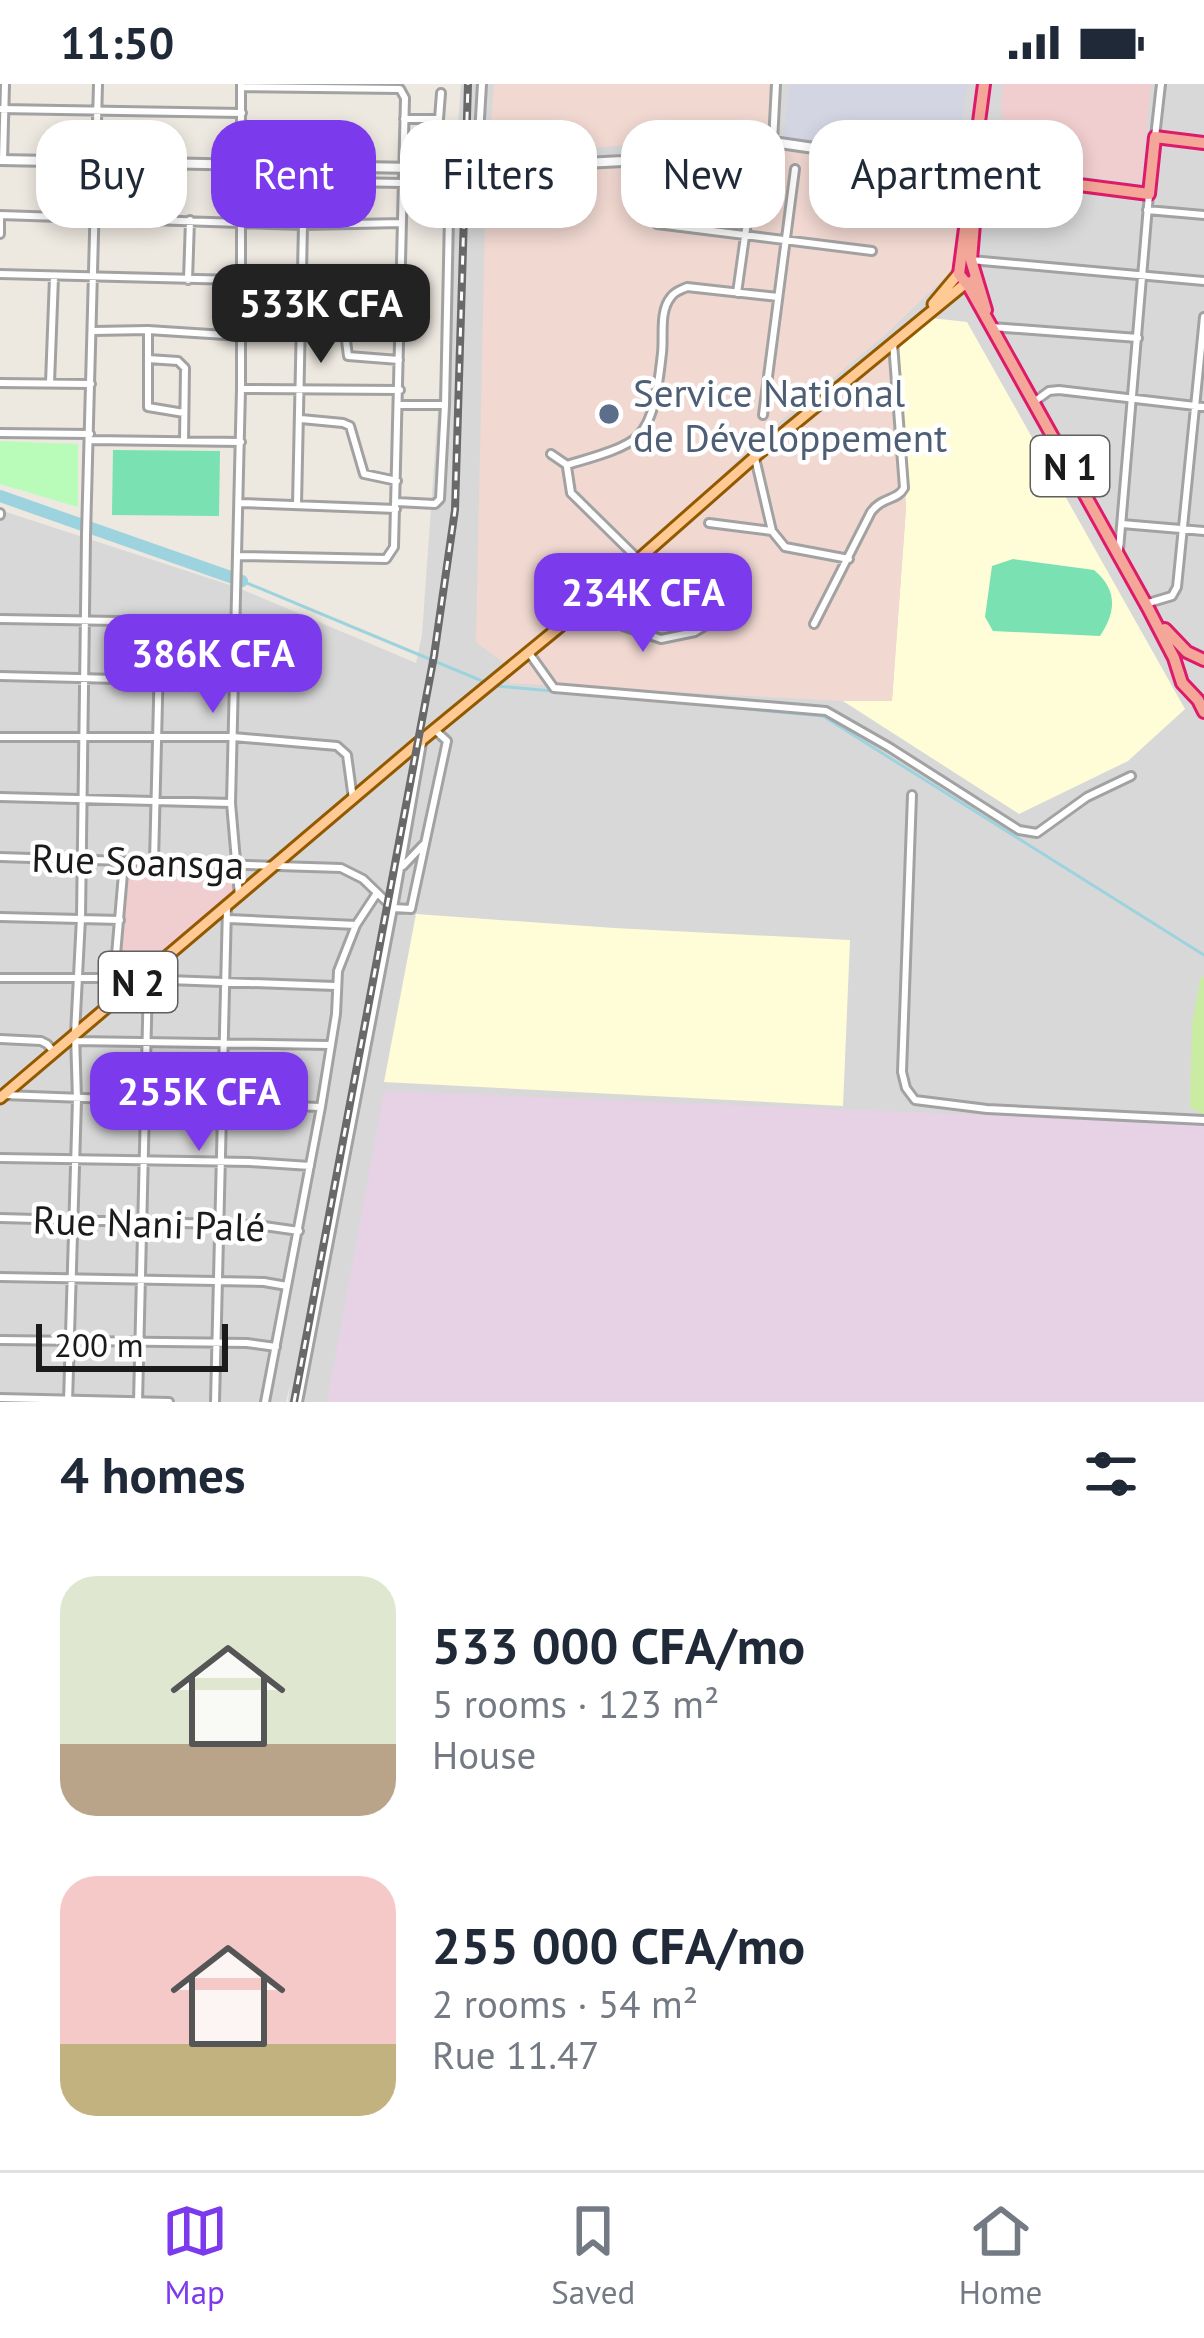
<!DOCTYPE html>
<html lang="en">
<head>
<meta charset="utf-8">
<style>
  body { margin:0; font-family:"PT Sans",sans-serif; background:#f2f2f3; color:#1f2937; height:100vh; display:flex; flex-direction:column; font-size:45px; white-space:nowrap }
  * { box-sizing:border-box; margin:0 }
  p { font-size:39px; color:#747a83 }
  .icon { flex:none; width:66px; height:66px; fill:none; stroke:currentColor; stroke-width:2; stroke-linecap:round; stroke-linejoin:round }
  .map { position:relative; height:1318px; overflow:hidden }
  .drawer { display:flex; flex-direction:column; background:#fff; flex:1 }
  .drawer>* { flex:none }
  .top-card { position:absolute; left:36px; top:36px; width:1134px; height:108px; display:flex; gap:24px }
  .scale { position:absolute; left:36px; bottom:30px; width:192px; box-sizing:border-box; padding-left:12px; border:6px solid #1b1b1b; border-top:0; font-size:33px; line-height:42px; white-space:nowrap; color:#1b1b1b; -webkit-text-stroke:9px #fff; paint-order:stroke }
  .price { position:absolute; translate:-50% -102px; padding:0 27px; border-radius:24px; background:#7c3aed; color:#fff; font-size:39px; line-height:78px; filter:drop-shadow(0 3px 6px #0008) }
  .price::after { content:''; position:absolute; left:50%; top:72px; width:36px; height:27px; margin-left:-18px; background:inherit; clip-path:polygon(0 0,100% 0,50% 100%) }
  .price.current { background:#222; color:#fff }
  ul { padding:0; list-style:none }
  li { display:flex; align-items:center; gap:36px; height:300px; padding:0 60px }
  li span { display:grid; place-items:center; flex:none; width:336px; height:240px; border-radius:36px; color:#555 }
  li>.icon { margin-inline-start:auto }
  span .icon { width:144px; height:144px; fill:#fffc; stroke-width:1 }
  li b { font-size:51px }
  h2 { display:flex; justify-content:space-between; align-items:center; height:144px; padding:0 60px; font-size:51px }
  .pill { padding:0 42px; border-radius:36px; background:#fff; box-shadow:0 6px 18px #0003; font-size:42px; line-height:108px }
  .pill.current { background:#7c3aed; color:#fff }
  .status { display:flex; justify-content:space-between; align-items:center; height:84px; padding:0 60px; background:#fff; direction:ltr }
  .status svg { height:33px; fill:currentColor }
  .tabs { display:flex; justify-content:space-around; align-items:center; height:168px; border-top:3px solid #e0e1e3; background:#fff; font-size:33px; color:#747a83 }
  .tabs a { display:grid; justify-items:center; gap:6px }
  .tabs .current { color:#7c3aed }
  .map>svg:first-child { display:block }
  .residential { fill:#d9d8d8 }
  .commercial { fill:#f0cdce }
  .industrial { fill:#e7d1e4 }
  .education { fill:#fffdd7 }
  .military { fill:#f1d8d1 }
  .grass { fill:#caeba2 }
  .park { fill:#b9fcba }
  .pitch { fill:#79e1b2 }
  .plaza { fill:#d4d5e3 }
  .lines { fill:none; stroke-linecap:round; stroke-linejoin:round }
  .stream { stroke:#9dd3de; stroke-width:3 }
  .river { stroke:#9dd3de; stroke-width:12 }
  .minor-casing { stroke:#a2a2a2; stroke-width:12 }
  .tertiary-casing { stroke:#a2a2a2; stroke-width:14 }
  .primary-casing { stroke:#925900; stroke-width:15 }
  .trunk-casing { stroke:#dd1b6a; stroke-width:16 }
  .minor { stroke:#fff; stroke-width:6 }
  .tertiary { stroke:#fff; stroke-width:8 }
  .primary { stroke:#ffca93; stroke-width:9 }
  .trunk { stroke:#f4a698; stroke-width:10 }
  .rail-casing { stroke:#696969; stroke-width:8 }
  .rail { stroke:#fff; stroke-width:3; stroke-dasharray:9; stroke-linecap:butt }
  .service-dot { fill:#5c6f8a; stroke:#fff; stroke-width:4.5 }
  .labels { text-anchor:middle; dominant-baseline:central; stroke-width:9; stroke-linejoin:round; paint-order:stroke }
  .shield { fill:#fff; stroke:#5f5f5f; stroke-width:3 }
  .shield-label { font-size:36px; font-weight:bold; fill:#1b1b1b }
  .service-label { font-size:39px; fill:#4e5e75; stroke:#fff; text-anchor:start }
  .street-label { font-size:39px; fill:#1b1b1b; stroke:#fff }
</style>
</head>
<body>
<div class="status"><b>11:50</b><svg viewBox="0 0 49 12"><path d="M0 12V9h3v3zM5 12V6h3v6zM10 12V3h3v9zM15 12V0h3v12zM26 1h20v11H26zM47 4h2v5h-2z"/></svg></div>
<div class="map">
<svg width="1204" height="1318" viewBox="0 0 1204 1318">
  <rect width="100%" height="100%" fill="#ede8e0"/>
  <path class="residential" d="M461,0H1204V1318H288L290,1300L286,1318H0V426L236,503L416,579L422,551Z"/>
  <path class="commercial" d="M1003,0H1151L1141,99L996,82L1003,26L1001,25Z
    M128,780L232,781L236,807L135,893L117,890Z"/>
  <path class="industrial" d="M384,1007L1204,1040V1318H327Z"/>
  <path class="education" d="M931,234L967,238L1185,625L1128,677L1019,730L843,617L892,616L906,424L896,263Z
    M416,830L614,844L850,856L843,1022L384,998Z"/>
  <path class="military" d="M494,0H771L768,49L498,72L489,64L488,38L491,36Z
    M765,61L965,95L956,183L884,252L758,356L693,420L504,579L476,558L486,88Z
    M896,263L906,424L892,617H843L510,599L508,591Z"/>
  <path class="grass" d="M1201,892L1204,894V1030L1190,1024L1192,939Z"/>
  <path class="park" d="M0,357L78,360V423L0,400Z"/>
  <path class="pitch" d="M113,366L220,367L219,432L112,431Z
    M1013,475L1094,486C1118,506 1116,528 1100,552L993,547L985,533L992,482Z"/>
  <path class="plaza" d="M790,0H967L958,75L783,53Z"/>
  <g class="lines">
    <path class="stream" d="M242,497L487,599
      M496,602L823,632L1204,871"/>
    <path class="river" d="M0,412L242,497"/>
    <g class="minor-casing">
      <path id="minor" d="M0,25L242,29
        M404,35H439L441,9
        M1155,53L1161,0
        M773,58L776,0
        M3,76L5,0
        M267,81L268,94L271,96L317,99L323,96L327,82
        M340,82V93L346,98L403,99
        M477,85L482,0
        M1147,126L1204,131
        M0,131L303,141L402,139
        M657,140L872,167
        M0,150V131
        M971,176L1204,197
        M0,190L401,200
        M188,196L190,136
        M737,209L758,60
        M344,241L348,272L399,276
        M992,243L1138,254
        M148,246V323L184,329
        M93,247L148,246L241,252
        M148,275L178,277L185,284L184,357
        M0,299L91,300
        M50,299L54,193
        M241,305L400,306
        M1034,318L1049,307L1059,306L1204,323
        M400,321H444
        M763,331L795,85
        M301,335L343,339L350,342L364,390L397,397
        M0,349L90,350
        M90,356L241,358
        M551,370L567,381C586,375 624,366 638,352C656,334 659,294 662,269C664,252 659,227 671,213C675,207 681,206 687,203L778,213
        M755,374L772,447L785,463L849,475
        M567,383L571,409L639,476
        M396,418L435,420L440,415L445,321L450,85
        M240,419L396,425
        M297,421L303,141
        M0,431V429
        M709,439L772,447
        M1122,440L1204,447
        M1119,466L1149,110
        M238,472L386,475L394,463L405,14L400,5L241,3
        M597,512L623,542L661,555L695,548L708,540
        M1145,520L1172,512L1177,503L1204,233
        M0,535L235,539
        M814,540L871,428C883,412 897,417 904,404L893,259
        M529,569L554,604L826,627L889,663L1019,746L1037,749L1087,713L1131,692
        M0,592L234,598
        M0,653H233L337,662L347,671L353,715
        M912,711L902,988L906,1004L915,1016L987,1025L1204,1036
        M0,713L231,719
        M0,773L341,784L363,795L393,824L411,825L447,657L435,646
        M154,778L160,537
        M403,782L423,761
        M239,812L231,719L241,305V0
        M0,833L120,836
        M228,835L356,841
        M0,894H114L335,902
        M114,894L124,778
        M0,955L41,957L47,960L54,968
        M75,957L329,961
        M4,1011L320,1023
        M0,1074L250,1078L310,1082
        M0,1134L257,1141L299,1147
        M0,1193L264,1198L287,1202
        M0,1256L247,1259L276,1263
        M0,1314L169,1318
        M68,1318L77,1015L75,950L81,834L86,451L98,0
        M138,1318L148,896
        M215,1318L227,823
        M265,1318L321,1023L336,930L338,887L356,841L377,809
        M298,1318L393,824L422,659"/>
    </g>
    <g class="tertiary-casing">
      <path id="tertiary" d="M0,76L468,85L623,77L773,58L971,87"/>
    </g>
    <g class="primary-casing">
      <path id="primary" d="M933,220L959,189
        M0,1014L417,660L597,512L758,370L966,199"/>
    </g>
    <g class="trunk-casing">
      <path id="trunk" d="M971,87L1149,110L1155,53L1204,59
        M977,103L971,176L986,226
        M976,193L972,198L966,199L959,190L984,0
        M967,199L1148,524L1174,574L1182,599L1198,616L1204,628
        M1165,545L1187,568L1204,576"/>
    </g>
    <use href="#minor" class="minor"/>
    <use href="#tertiary" class="tertiary"/>
    <use href="#primary" class="primary"/>
    <use href="#trunk" class="trunk"/>
    <g class="rail-casing">
      <path id="rail" d="M294,1318L434,572L455,426L468,0"/>
    </g>
    <use href="#rail" class="rail"/>
  </g>
  <circle class="service-dot" cx="609" cy="330" r="12"/>
  <g class="labels">
    <g class="shield">
      <rect x="1031" y="352" width="78" height="60" rx="9"/>
      <rect x="99" y="868" width="78" height="60" rx="9"/>
    </g>
    <g class="shield-label">
      <text x="1070" y="382">N 1</text>
      <text x="138" y="898">N 2</text>
    </g>
    <g class="service-label">
      <text x="633" y="308">Service National<tspan x="633" dy="45">de Développement</tspan></text>
    </g>
    <g class="street-label">
      <text transform="translate(138 777) rotate(2)">Rue Soansga</text>
      <text transform="translate(149 1139) rotate(2)">Rue Nani Palé</text>
    </g>
  </g>
</svg>
<div class="scale">200 m</div>
<b class="price current" style="left:321px;top:282px">533K CFA</b>
<b class="price" style="left:643px;top:571px">234K CFA</b>
<b class="price" style="left:213px;top:632px">386K CFA</b>
<b class="price" style="left:199px;top:1070px">255K CFA</b>
<div class="top-card">
<a class="pill">Buy</a>
<a class="pill current">Rent</a>
<a class="pill">Filters</a>
<a class="pill">New</a>
<a class="pill">Apartment</a>
</div>
</div>
<section class="drawer">
<h2>4 homes<svg class="icon" aria-label="filters" viewBox="0 0 24 24"><path d="M4 7h16M4 17h16"/><circle cx="9" cy="7" r="2"/><circle cx="15" cy="17" r="2"/></svg></h2>
<ul>
<li><span style="background:linear-gradient(#dfe7d0 70%,#b9a48a 0)"><svg class="icon" aria-label="home" viewBox="0 0 24 24"><path d="M3 11l9-7 9 7M6 9v11h12V9"/></svg></span><div><b>533 000 CFA/mo</b><p>5 rooms · 123 m²</p><p>House</p></div></li>
<li><span style="background:linear-gradient(#f6c9c9 70%,#c2b280 0)"><svg class="icon" aria-label="home" viewBox="0 0 24 24"><path d="M3 11l9-7 9 7M6 9v11h12V9"/></svg></span><div><b>255 000 CFA/mo</b><p>2 rooms · 54 m²</p><p>Rue 11.47</p></div></li>
</ul>
</section>
<nav class="tabs">
<a class="current"><svg class="icon" aria-label="map" viewBox="0 0 24 24"><path d="M3 6l6-2 6 2 6-2v14l-6 2-6-2-6 2zM9 4v14M15 6v14"/></svg>Map</a>
<a><svg class="icon" aria-label="saved" viewBox="0 0 24 24"><path d="M7 4h10v16l-5-4-5 4z"/></svg>Saved</a>
<a><svg class="icon" aria-label="home" viewBox="0 0 24 24"><path d="M3 11l9-7 9 7M6 9v11h12V9"/></svg>Home</a>
</nav>
</body>
</html>
